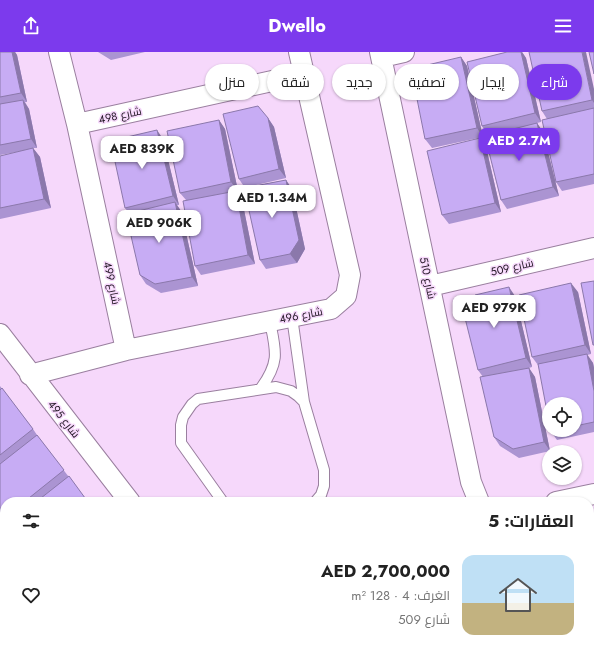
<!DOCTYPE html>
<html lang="ar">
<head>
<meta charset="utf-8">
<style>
  body { margin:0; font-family:Jost,Cairo,sans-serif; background:#f6f6f6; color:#222; direction:rtl; height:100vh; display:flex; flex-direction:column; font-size:15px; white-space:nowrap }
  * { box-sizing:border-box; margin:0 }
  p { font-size:13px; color:#767676 }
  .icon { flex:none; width:22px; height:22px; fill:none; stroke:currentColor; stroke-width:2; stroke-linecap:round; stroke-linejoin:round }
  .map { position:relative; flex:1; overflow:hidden; direction:ltr }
  .details { position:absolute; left:0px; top:445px; width:594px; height:156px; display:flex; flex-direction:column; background:#fff; border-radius:16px 16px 0 0; box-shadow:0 1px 3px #0004; direction:rtl }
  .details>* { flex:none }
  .guide { position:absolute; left:12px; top:12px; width:570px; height:36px; direction:rtl; display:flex; gap:8px }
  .tools { position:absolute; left:542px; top:345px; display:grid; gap:8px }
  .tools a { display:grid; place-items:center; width:40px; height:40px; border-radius:50%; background:#fff; box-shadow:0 1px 3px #0004; font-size:20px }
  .price { position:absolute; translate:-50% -34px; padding:0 9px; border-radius:8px; background:#fff; color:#222; font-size:13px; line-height:26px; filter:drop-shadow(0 1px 2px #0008) }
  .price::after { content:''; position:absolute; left:50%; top:24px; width:12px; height:9px; margin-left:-6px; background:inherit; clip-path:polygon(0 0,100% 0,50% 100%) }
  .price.selected { background:#7c3aed; color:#fff }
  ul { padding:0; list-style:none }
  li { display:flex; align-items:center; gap:12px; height:100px; padding:0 20px }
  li+li { border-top:1px solid #e0e0e0 }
  li span { display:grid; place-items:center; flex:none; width:112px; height:80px; border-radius:12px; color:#555 }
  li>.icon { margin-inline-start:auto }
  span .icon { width:48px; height:48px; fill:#fffc; stroke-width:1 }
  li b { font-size:17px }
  h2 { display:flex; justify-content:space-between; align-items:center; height:48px; padding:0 20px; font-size:17px }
  .chip { padding:0 14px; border-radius:18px; background:#fff; box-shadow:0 1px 3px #0004; font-size:14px; line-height:36px }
  .chip.selected { background:#7c3aed; color:#fff }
  header { display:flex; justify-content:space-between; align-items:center; height:52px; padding:0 20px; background:#7c3aed; color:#fff; font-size:18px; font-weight:700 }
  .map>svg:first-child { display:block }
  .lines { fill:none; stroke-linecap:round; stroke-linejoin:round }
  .service-casing { stroke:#9a7f9f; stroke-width:12 }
  .minor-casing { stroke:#9a7f9f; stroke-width:22 }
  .service { stroke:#fff; stroke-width:10 }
  .minor { stroke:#fff; stroke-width:20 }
  .wall { fill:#ab94d2 }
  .shaded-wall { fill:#8b78ab }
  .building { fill:#c7acf4; stroke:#8b78ab }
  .labels { text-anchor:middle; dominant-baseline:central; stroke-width:3; stroke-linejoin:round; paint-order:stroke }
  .street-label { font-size:11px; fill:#1a101c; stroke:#f6d8fb }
</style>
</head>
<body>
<header><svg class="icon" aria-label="menu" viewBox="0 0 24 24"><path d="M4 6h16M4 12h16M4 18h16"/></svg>Dwello<svg class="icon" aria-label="share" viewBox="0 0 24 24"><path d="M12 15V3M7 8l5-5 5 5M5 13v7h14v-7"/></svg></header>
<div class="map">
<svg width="594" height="601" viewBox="0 0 594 601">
  <rect width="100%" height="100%" fill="#f6d8fb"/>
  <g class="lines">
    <g class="service-casing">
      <path id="service" d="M292,265L304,350
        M261,336C280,310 276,299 270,270
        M223,450L181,391V373L183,365L192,352L198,347L276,335L291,339L298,344L304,350L324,418V434L321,443L315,450
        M511,596L512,601"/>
    </g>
    <g class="minor-casing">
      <path id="minor" d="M59,0L77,72L126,298
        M380,0L471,430L479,450
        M382,5L404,0
        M77,72L304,22
        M430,234L594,196
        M0,282L130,450
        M30,323L126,298L331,257L346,244L350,223L299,0
        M556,450L594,442
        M0,528L5,534
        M53,596L57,601
        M244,596L248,601"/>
    </g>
    <use href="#service" class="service"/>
    <use href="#minor" class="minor"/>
  </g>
  <path class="wall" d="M0,0H15L17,3L27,50H25L29,57L37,96H33L40,105L51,156L0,167V104L23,99L0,103Z
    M98,0H145L111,8Z
    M507,0H522L526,6L541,70L537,71L543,80L559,144L507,157L501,148L488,83L482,74Z
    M461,5L467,14L483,85L432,96L425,87Z
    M594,37V132L562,139L556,130L547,67L542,59Z
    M268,66L274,75L286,126L248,135L286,128L292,137L305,197L297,211L266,217L260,208L245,136L239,127Z
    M219,68L225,77L238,139L237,140L242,148L255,212L201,223L195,214L186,148L180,141Z
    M480,86L486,95L501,160L449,172L442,163Z
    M163,87L179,153H177L181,159L198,234L161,241L146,232L140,223L129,161L125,156Z
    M578,240L591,302L587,303L593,311L594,316V380L557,388L550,378H575V352L538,313L532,305Z
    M515,244L532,315L529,316L535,325L550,399L519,406L500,394L494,385L483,325L478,318Z
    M0,334L33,377L39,386L88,450H5V467L0,460Z
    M594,466V543L590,544L589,543V467Z
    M102,596H197L200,601H106Z
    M315,596H406L402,601H318Z"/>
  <path class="shaded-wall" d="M12,0H15L17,3L27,50L21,41Z
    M521,0H522L526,6L541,70L535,61Z
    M582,0H586L594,37V51L592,48Z
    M461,5L467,14L483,85L477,76Z
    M23,48L29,57L37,96L31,87Z
    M268,66L274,75L286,126L279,117Z
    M219,68L225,77L238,139L231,130Z
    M537,71L543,80L559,144L553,135Z
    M157,78L163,87L179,153L173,144Z
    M480,86L486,95L501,160L495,151Z
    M33,96L40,105L51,156L44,147Z
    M286,128L292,137L305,197L297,211L290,202Z
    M236,139L242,148L255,212L248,203Z
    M175,150L181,159L198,234L192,225Z
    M571,231L578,240L591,302L585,293Z
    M509,235L515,244L532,315L526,306Z
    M587,302L593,311L594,316V339Z
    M529,316L535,325L550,399L544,390Z
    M589,566L594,590V601H592L589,587Z
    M385,596H406L402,601H388Z"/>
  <path class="building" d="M0,0H12L21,41L0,45Z
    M507,0H521L535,61L482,74L467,10Z
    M529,0H582L592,48L542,59Z
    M589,0H594V22Z
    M461,5L477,76L425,87L413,27L419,15Z
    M23,48L31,87L0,93V52Z
    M258,54L268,66L279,117L239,127L223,62Z
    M594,56V122L556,130L542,68Z
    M219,68L231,130L180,141L167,79Z
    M537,71L553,135L501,148L485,84Z
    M157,78L173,144L125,156L114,105L127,85Z
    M480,86L495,151L442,163L427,99Z
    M33,96L44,147L0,156V104Z
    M286,128L299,188L290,202L260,208L244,136Z
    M236,139L248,203L195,214L183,149Z
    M175,150L192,225L155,232L140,223L126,162Z
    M594,229V293H593L581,231Z
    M571,231L585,293L532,305L519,243Z
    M509,235L526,306L478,318L463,258L475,243Z
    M587,302L594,339V370L575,374V352H549V370L538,312Z
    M529,316L544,390L513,397L494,385L480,325Z
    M2,336L33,377L0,403V338Z
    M37,383L64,418L24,450H5V465H4L0,459V412Z
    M69,424L88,450H36Z
    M594,466V533L589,534V467Z
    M594,551V578L589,556V552Z
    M589,587L592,601H542L541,596H589Z
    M103,596H110L105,600Z
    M118,596H193L186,601H112Z
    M324,596H377L359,601H338Z"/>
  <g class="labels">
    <g class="street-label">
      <text transform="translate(120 63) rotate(-12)">شارع 498</text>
      <text transform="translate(512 215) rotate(-13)">شارع 509</text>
      <text transform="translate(428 226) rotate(78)">شارع 510</text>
      <text transform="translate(112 231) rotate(78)">شارع 499</text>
      <text transform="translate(301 263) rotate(-11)">شارع 496</text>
      <text transform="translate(64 367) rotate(52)">شارع 495</text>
    </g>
  </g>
</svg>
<div class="tools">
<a><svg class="icon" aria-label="locate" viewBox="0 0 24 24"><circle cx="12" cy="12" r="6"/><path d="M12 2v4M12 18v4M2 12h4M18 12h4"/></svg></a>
<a><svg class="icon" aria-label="layers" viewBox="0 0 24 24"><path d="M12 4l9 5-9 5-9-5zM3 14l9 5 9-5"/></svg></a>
</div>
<b class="price selected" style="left:519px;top:110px">AED 2.7M</b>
<b class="price" style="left:142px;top:118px">AED 839K</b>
<b class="price" style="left:272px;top:167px">AED 1.34M</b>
<b class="price" style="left:159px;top:192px">AED 906K</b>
<b class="price" style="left:494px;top:277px">AED 979K</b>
<div class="guide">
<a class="chip selected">شراء</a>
<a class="chip">إيجار</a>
<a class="chip">تصفية</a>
<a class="chip">جديد</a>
<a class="chip">شقة</a>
<a class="chip">منزل</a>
</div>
<section class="details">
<h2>العقارات: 5<svg class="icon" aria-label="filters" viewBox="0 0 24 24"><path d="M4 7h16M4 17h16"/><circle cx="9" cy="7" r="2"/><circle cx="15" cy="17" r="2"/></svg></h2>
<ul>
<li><span style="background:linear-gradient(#bfe0f5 60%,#c2b280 0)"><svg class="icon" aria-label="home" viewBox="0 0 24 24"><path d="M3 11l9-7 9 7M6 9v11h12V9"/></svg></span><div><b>AED 2,700,000</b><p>الغرف: 4 · 128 m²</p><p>شارع 509</p></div><svg class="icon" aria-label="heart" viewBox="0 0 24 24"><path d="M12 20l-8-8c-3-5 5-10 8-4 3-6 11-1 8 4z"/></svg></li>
</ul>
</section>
</div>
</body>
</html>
